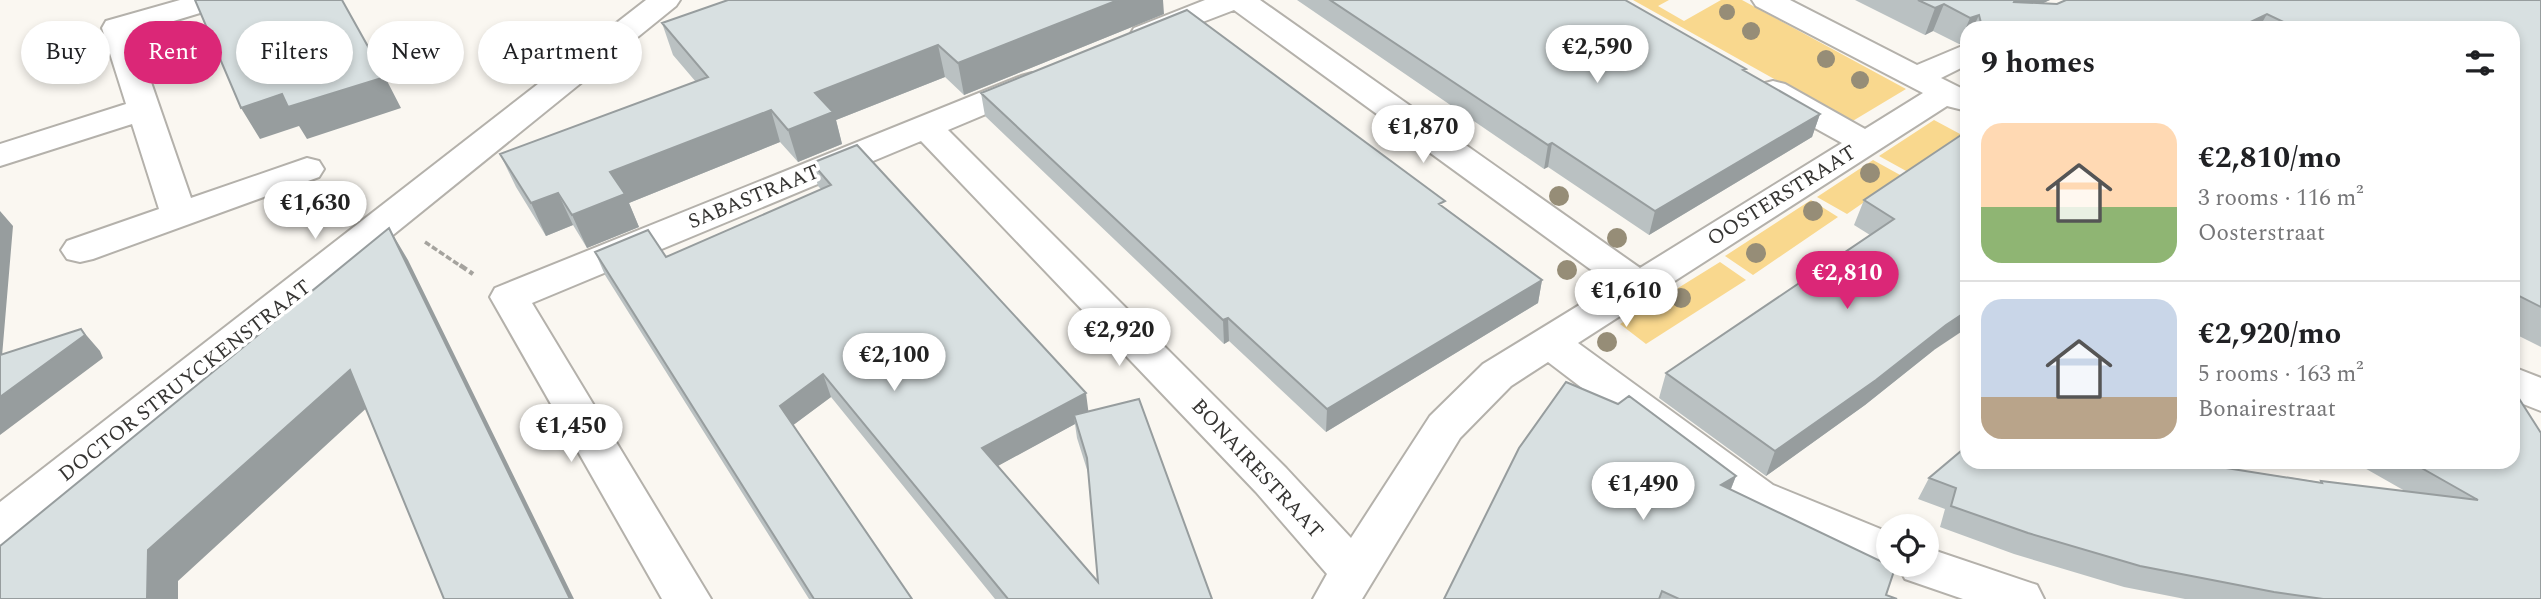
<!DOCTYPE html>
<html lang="en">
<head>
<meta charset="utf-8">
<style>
  body { margin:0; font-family:Spectral,serif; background:#f6f6f6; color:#202124; height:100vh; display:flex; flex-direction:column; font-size:26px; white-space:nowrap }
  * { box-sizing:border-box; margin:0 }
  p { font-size:23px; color:#757577 }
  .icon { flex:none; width:38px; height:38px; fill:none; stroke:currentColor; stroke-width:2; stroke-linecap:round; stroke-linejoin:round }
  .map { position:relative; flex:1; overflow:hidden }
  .details { position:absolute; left:1960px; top:21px; width:560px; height:448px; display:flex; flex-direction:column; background:#fff; border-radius:21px; box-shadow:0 4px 10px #0003 }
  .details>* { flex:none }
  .guide { position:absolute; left:21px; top:21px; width:665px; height:63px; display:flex; gap:14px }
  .buttons { position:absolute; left:1876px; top:514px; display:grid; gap:14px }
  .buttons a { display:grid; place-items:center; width:63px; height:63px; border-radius:50%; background:#fff; box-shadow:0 4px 10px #0003; font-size:35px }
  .price { position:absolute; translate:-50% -60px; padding:0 16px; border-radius:24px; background:#fff; color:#222; font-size:23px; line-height:46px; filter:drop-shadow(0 2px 4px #0008) }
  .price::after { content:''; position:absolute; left:50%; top:42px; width:21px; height:16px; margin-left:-10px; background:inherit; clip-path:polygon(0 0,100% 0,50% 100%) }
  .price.selected { background:#db2777; color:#fff }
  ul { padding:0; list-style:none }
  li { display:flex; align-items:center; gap:21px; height:175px; padding:0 21px }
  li+li { border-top:2px solid #e0e0e0 }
  li span { display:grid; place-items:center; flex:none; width:196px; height:140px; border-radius:21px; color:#555 }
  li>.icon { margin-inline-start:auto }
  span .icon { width:84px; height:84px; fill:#fffc; stroke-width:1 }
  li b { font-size:30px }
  h2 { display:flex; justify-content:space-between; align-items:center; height:84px; padding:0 21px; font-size:30px }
  .tag { padding:0 24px; border-radius:32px; background:#fff; box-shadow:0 4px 10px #0003; font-size:24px; line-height:63px }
  .tag.selected { background:#db2777; color:#fff }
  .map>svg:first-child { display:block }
  .green { fill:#f9d88e }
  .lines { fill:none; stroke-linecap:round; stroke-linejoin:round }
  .street-casing { stroke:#b4b1ab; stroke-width:4 }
  .secondary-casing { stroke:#b4b1ab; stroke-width:4 }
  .path-far1 { stroke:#a5a39e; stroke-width:3.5; stroke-dasharray:6 2.5; stroke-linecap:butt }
  .path { stroke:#a5a39e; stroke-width:4.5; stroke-dasharray:8 3.5; stroke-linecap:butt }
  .street { fill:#fff; fill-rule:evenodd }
  .secondary { fill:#fff; fill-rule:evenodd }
  .tree { fill:#968d77 }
  .wall { fill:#bac1c2; fill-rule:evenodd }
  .shaded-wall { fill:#979d9e }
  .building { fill:#d8e0e1; stroke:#979d9e; stroke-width:2 }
  .labels { text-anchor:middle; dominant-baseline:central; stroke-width:7; stroke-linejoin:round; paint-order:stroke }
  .street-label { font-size:21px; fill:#363533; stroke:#fff }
</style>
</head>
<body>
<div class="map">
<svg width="2541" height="599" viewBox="0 0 2541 599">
  <rect width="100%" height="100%" fill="#faf7f1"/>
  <path class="green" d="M1633,0H1669L1658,6L1684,21L1721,0H1742L1906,89L1851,122Z
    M1934,120L1962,135L1908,172L1879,156Z
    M1873,160L1902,176L1847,214L1817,197Z
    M1811,200L1838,217L1753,275L1725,256Z
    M1720,262L1746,280L1646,344L1620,324Z"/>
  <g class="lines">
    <g class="street-casing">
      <path id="street" d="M180,0H227L223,6L134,33L191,198L307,158L319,161L324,169L319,177L93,259L80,262L67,259L61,250L67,241L159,209L132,124L0,166V144L126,104L102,28L106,21Z
        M1205,0H1260L1640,268L1842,143L1761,98L1757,91L1761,84L1773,81L1785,84L1865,129L1923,93L1756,6L1752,0H1790L1917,65L1967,44V65L1941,78L1967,91V111L1947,106L1578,343L1773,485L1888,532V565H1927V548L2037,585L2044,599H1963L1905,579L1899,567L1888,571L1872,565L1741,509L1548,362L1511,386L1460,438L1362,599H1313L1327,574L1256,492L921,141L532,303L711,599H662L490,297L495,288L1021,76L1032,73L1043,76L1048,83L1043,90L948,130L1286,468L1351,538L1430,416L1483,364L1612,285L1234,10L1145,44L1134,42L1130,35L1134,28Z
        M2513,367L2541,378V411L2513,400Z"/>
    </g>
    <g class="secondary-casing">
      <path id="secondary" d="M646,0H680L676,6L16,540L0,545V502Z"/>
    </g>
    <path class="path-far1" d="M425,242L462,267"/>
    <path class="path" d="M460,265L473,274"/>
    <use href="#street" class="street"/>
    <use href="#secondary" class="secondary"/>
  </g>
  <g class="tree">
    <circle cx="1727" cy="12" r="8"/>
    <circle cx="1751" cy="31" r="9"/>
    <circle cx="1826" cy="59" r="9"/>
    <circle cx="1860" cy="80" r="9"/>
    <circle cx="1870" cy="173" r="10"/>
    <circle cx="1559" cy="196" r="10"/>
    <circle cx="1813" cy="211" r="10"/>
    <circle cx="1617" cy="238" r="10"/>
    <circle cx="1756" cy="253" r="10"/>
    <circle cx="1567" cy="270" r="10"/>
    <circle cx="1681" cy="298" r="10"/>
    <circle cx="1607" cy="342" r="10"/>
  </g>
  <path class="wall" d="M1297,0H1625L1746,69L1745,72L1820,114L1812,137L1649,235L1548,167L1544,169Z
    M1855,0H2050L2042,3L2057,4L2541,0V347L2513,333V28H1967L1959,44L1933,31L1925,35Z
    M1164,14L964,95L945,77L836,120L842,144L798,162L780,142L629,203L639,227L587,248L573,225L546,236L516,187L500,154L696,82L673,55L662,23Z
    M981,93L1444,207L1542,280L1538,303L1326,432L1229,341L1224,344L985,116Z
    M1967,131L1934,350L1865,405L1766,476L1659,398L1666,373L1870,235L1854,225L1864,200Z
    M812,163L1088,411L1212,599H995L831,397L793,425L912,599H809L605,275L595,252L666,257L821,189L818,186ZM1075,424L1077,438L1089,476L1098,582L997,466Z
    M2018,462H2188L2320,482L2321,481L2405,491L2354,462H2513L2541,599H2185L2124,587L2014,554L1940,527L1945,509L1918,499L1929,478Z
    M1736,476L1731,489L1886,595L1897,599H1444Z"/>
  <path class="shaded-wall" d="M1118,0H1163L1164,14L964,95L958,63Z
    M2015,0H2050L2008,19Z
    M1944,4L1933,31L1925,35L1935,8Z
    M2267,14L2259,28H2238Z
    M1979,15L1973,28H1967V42L1959,44L1970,18Z
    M938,45L945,77L836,120L842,144L798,162L788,130L815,93Z
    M385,77L401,108L307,139L299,126L260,139L241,108L282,94Z
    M771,110L780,142L629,203L639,227L587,248L572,215L610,172Z
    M1820,114L1812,137L1649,235L1655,211Z
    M1552,143L1548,167L1544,169L1548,145Z
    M558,193L573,225L546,236L531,203Z
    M0,211L13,226L0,380Z
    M389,228L408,260L574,599H570Z
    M1542,280L1538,303L1326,432L1327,409Z
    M1967,311V328L1934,350L1865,405L1766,476L1775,451L1946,325Z
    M1228,318L1229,341L1224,344L1223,320Z
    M81,329L100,351L103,358L0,435V397Z
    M350,370L372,403L178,581V599H147L148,550Z
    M823,374L831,397L788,429L780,406Z
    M1086,393L1089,416L1074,415L1075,424L987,472L982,448Z
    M1736,476L1726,501L1721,485Z"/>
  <path class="building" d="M195,0H342L385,77L288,107L282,94L241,108Z
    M728,0H1118L958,63L938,45L815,93L833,112L788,130L771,110L610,172L625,194L572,215L558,193L531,203L500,154L708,77L662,23Z
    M1330,0H1625L1746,69L1743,70L1820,114L1655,211L1552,143L1548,145Z
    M1918,0H2015L2014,2L2057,4L2066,0H2541V307L2513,293V28H2296L2267,14L2238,28H1991L1981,23L1979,15L1970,18L1944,4L1935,8Z
    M1187,10L1445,201L1439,204L1542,280L1327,409L1228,318L1223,320L981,93Z
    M1967,131V311L1946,325L1876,380L1775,451L1666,373L1894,219L1864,200Z
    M857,145L1086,393L982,448L1098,582L1087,458L1074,415L1139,399L1212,599H1008L823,374L780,406L912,599H814L595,252L648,230L666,257L831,185L812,163Z
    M389,228L570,599H444L350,370L148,550L147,599H0V546Z
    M81,329L85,335L0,397V355Z
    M1566,382L1618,404L1629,396L1736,476L1721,485L1895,568L1886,595L1897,599H1679L1662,591L1659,599H1444L1519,448Z
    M2513,394L2518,397L2541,433V599H2323L2274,592L2140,566L2028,533L1951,506L1956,488L1929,478L1967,446V462H2016L2028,466L2029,462H2188L2322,483L2321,481L2478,500L2411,462H2513Z"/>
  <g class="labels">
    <g class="street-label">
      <text transform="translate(1782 196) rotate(-32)">OOSTERSTRAAT</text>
      <text transform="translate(754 197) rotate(-22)">SABASTRAAT</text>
      <text transform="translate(185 381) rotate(-38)">DOCTOR STRUYCKENSTRAAT</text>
      <text transform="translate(1257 469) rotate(47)">BONAIRESTRAAT</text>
    </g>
  </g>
</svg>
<div class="buttons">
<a><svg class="icon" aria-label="locate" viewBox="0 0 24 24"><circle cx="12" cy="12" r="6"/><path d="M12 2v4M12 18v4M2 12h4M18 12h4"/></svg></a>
</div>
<b class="price" style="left:1597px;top:85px">€2,590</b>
<b class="price" style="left:1423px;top:165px">€1,870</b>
<b class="price" style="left:315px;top:241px">€1,630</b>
<b class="price selected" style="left:1847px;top:311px">€2,810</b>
<b class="price" style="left:1626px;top:329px">€1,610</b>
<b class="price" style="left:1119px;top:368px">€2,920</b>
<b class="price" style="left:894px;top:393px">€2,100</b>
<b class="price" style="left:571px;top:464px">€1,450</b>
<b class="price" style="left:1643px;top:522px">€1,490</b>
<div class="guide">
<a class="tag">Buy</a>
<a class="tag selected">Rent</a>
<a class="tag">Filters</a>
<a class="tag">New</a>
<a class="tag">Apartment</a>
</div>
<section class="details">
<h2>9 homes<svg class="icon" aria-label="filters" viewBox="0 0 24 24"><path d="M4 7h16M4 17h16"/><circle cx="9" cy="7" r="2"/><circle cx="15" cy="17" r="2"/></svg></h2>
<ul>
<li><span style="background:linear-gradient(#ffd9b3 60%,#8fb573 0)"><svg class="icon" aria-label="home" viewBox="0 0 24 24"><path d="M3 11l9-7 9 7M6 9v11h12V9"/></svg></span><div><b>€2,810/mo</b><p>3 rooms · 116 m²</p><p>Oosterstraat</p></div></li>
<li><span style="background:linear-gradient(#c9d6e8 70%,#b9a48a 0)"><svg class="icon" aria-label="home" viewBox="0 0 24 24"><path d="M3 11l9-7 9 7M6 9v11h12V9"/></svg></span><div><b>€2,920/mo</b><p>5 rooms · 163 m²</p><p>Bonairestraat</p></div></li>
</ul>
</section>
</div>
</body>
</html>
